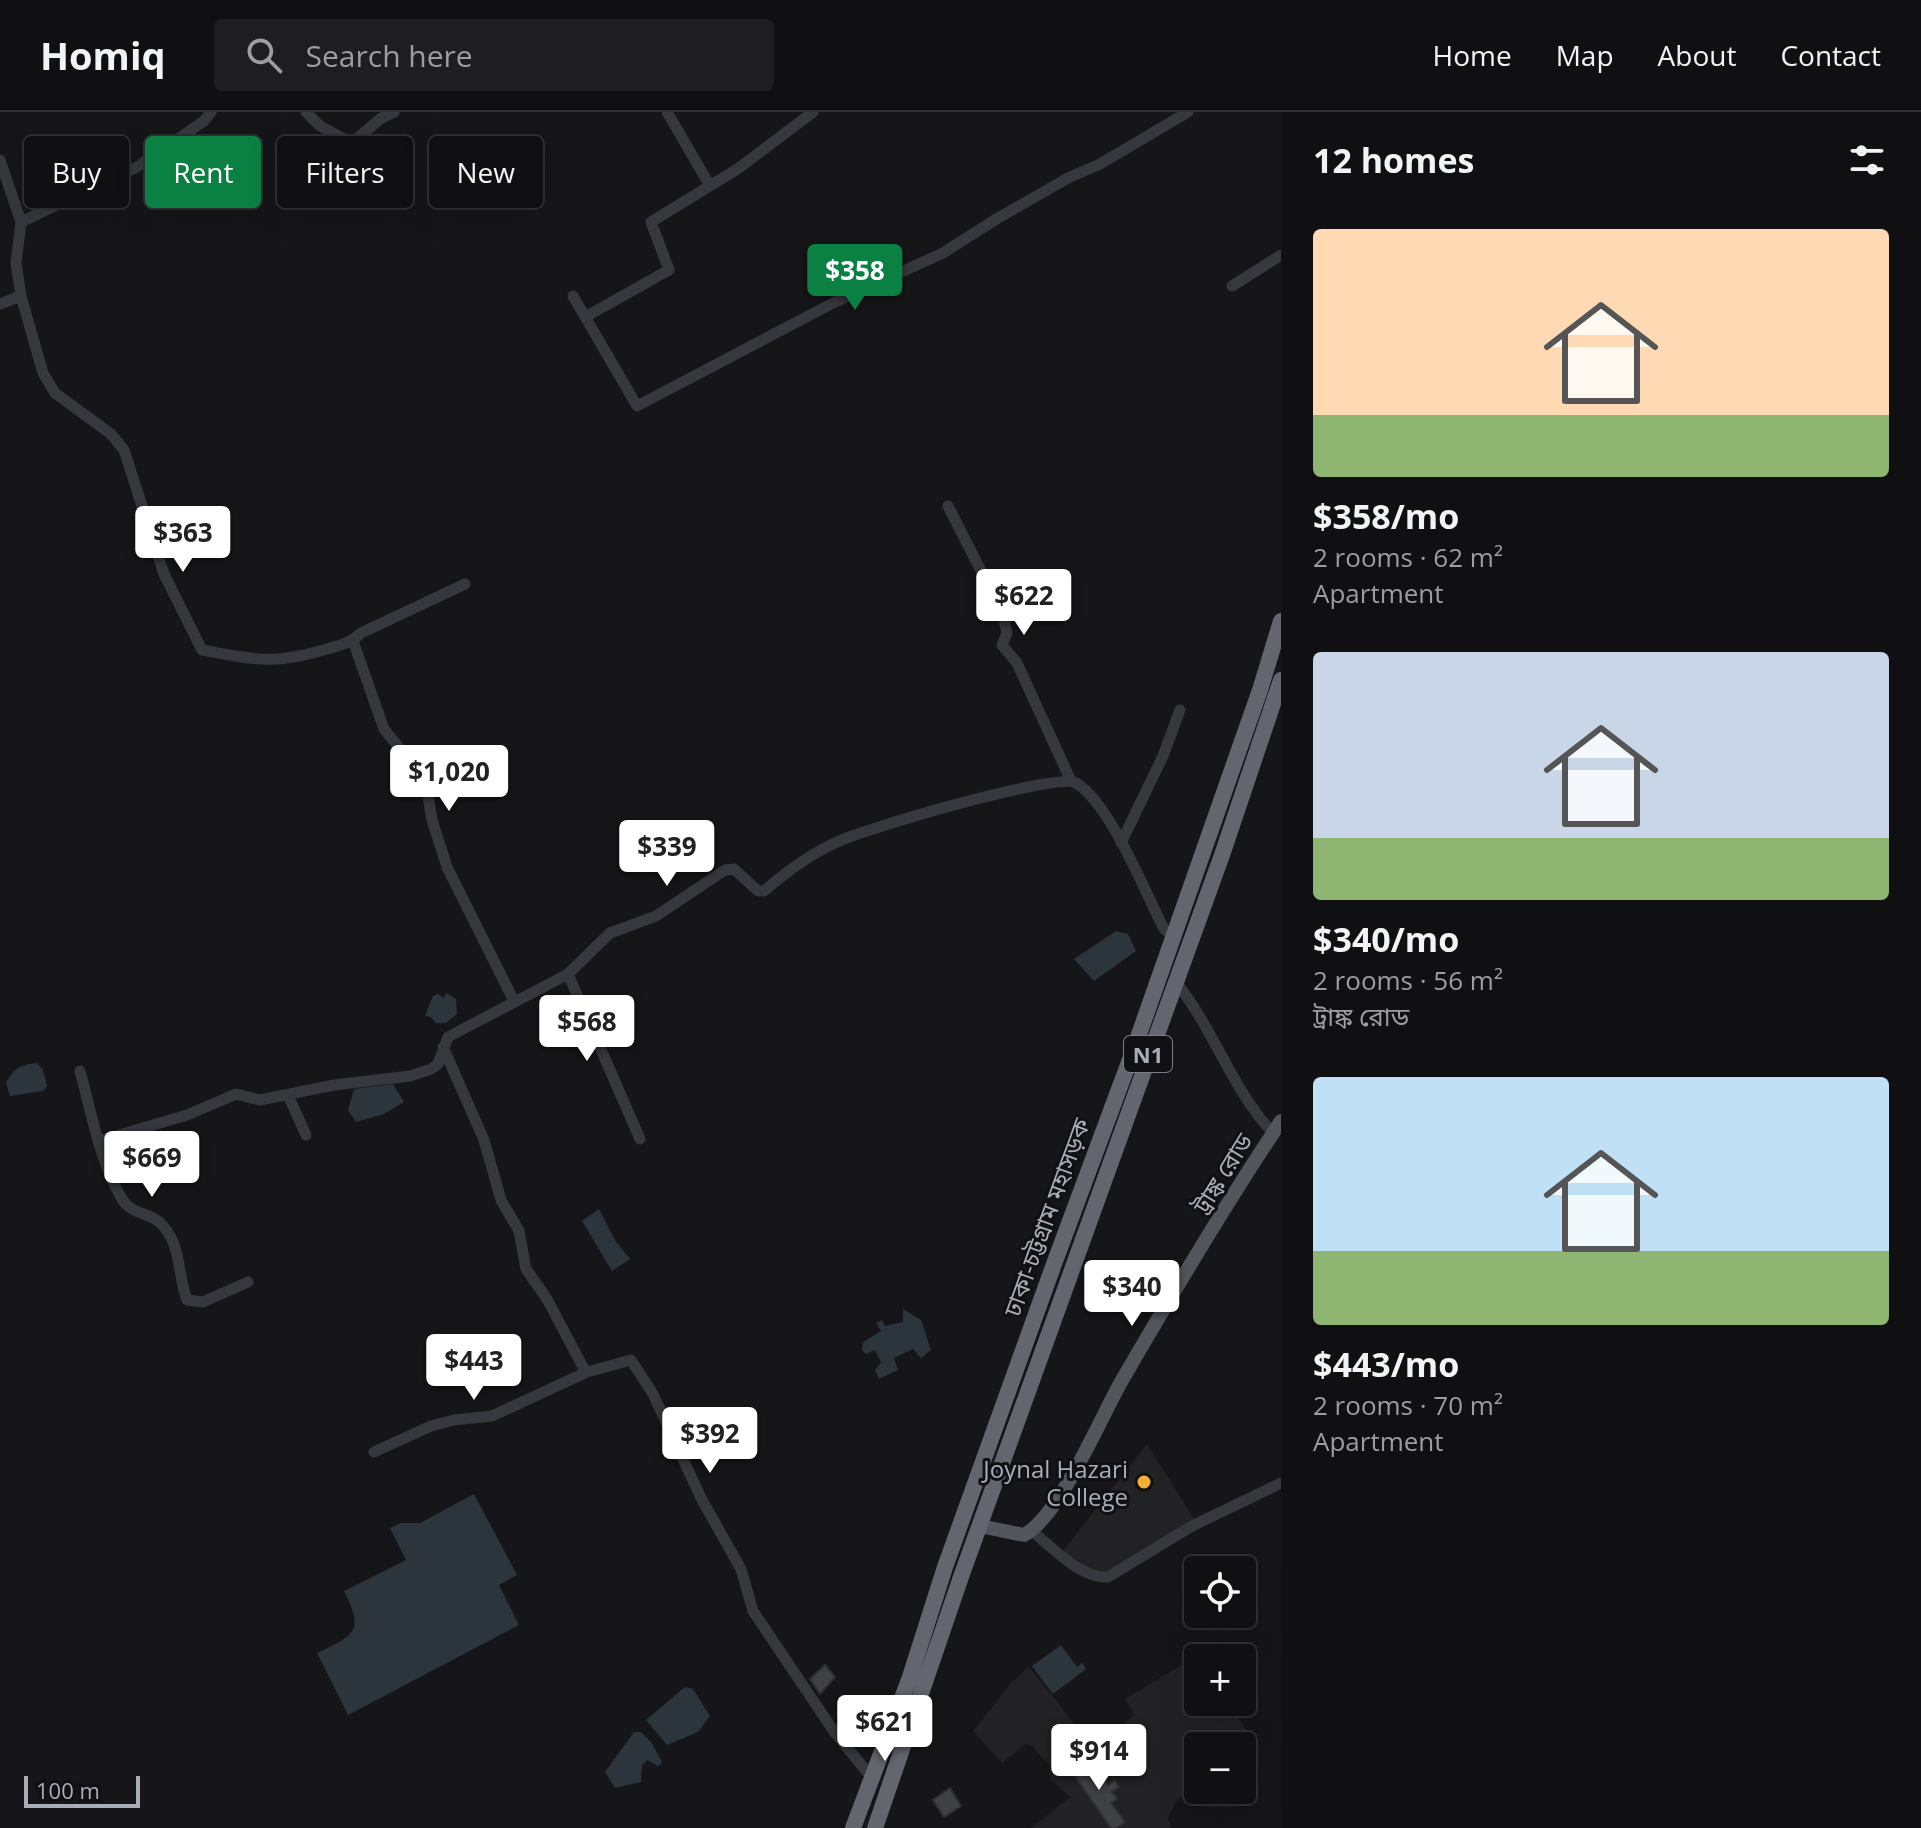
<!DOCTYPE html>
<html lang="en">
<head>
<meta charset="utf-8">
<style>
  body { margin:0; font-family:"Open Sans","Noto Sans Bengali",sans-serif; background:#1e1e20; color:#f1f3f6; height:100vh; display:flex; flex-direction:column; font-size:30px; white-space:nowrap }
  * { box-sizing:border-box; margin:0 }
  p { font-size:26px; color:#9c9d9f }
  .icon { flex:none; width:44px; height:44px; fill:none; stroke:currentColor; stroke-width:2; stroke-linecap:round; stroke-linejoin:round }
  .map { position:relative; flex:1; overflow:hidden }
  .details { display:flex; flex-direction:column; background:#101012; width:640px }
  .details>* { flex:none }
  .top-card { position:absolute; left:24px; top:24px; width:760px; height:72px; display:flex; gap:16px }
  .fabs { position:absolute; left:1184px; top:1444px; display:grid; gap:16px }
  .fabs a { display:grid; place-items:center; width:72px; height:72px; border-radius:8px; background:#101012; box-shadow:0 8px 32px #0002,0 0 0 2px #303032; font-size:40px }
  .scale { position:absolute; left:24px; bottom:20px; width:116px; box-sizing:border-box; padding-left:8px; border:4px solid #a8adb8; border-top:0; font-size:22px; line-height:28px; white-space:nowrap; color:#a8adb8; -webkit-text-stroke:6px #111113; paint-order:stroke }
  .price { position:absolute; translate:-50% -68px; padding:0 18px; border-radius:8px; background:#fff; color:#222; font-size:26px; line-height:52px; filter:drop-shadow(0 2px 4px #0008) }
  .price::after { content:''; position:absolute; left:50%; top:48px; width:24px; height:18px; margin-left:-12px; background:inherit; clip-path:polygon(0 0,100% 0,50% 100%) }
  .price.on { background:#0b8043; color:#fff }
  ul { padding:0; list-style:none }
  li { display:grid; align-content:center; gap:16px; height:424px; padding:0 32px }
  li span { display:grid; place-items:center; height:248px; border-radius:8px; color:#555 }
  li>.icon { margin-inline-start:auto }
  span .icon { width:144px; height:144px; fill:#fffc; stroke-width:1 }
  li b { font-size:34px }
  h2 { display:flex; justify-content:space-between; align-items:center; height:96px; padding:0 32px; font-size:34px }
  .tag { padding:0 28px; border-radius:8px; background:#101012; box-shadow:0 8px 32px #0002,0 0 0 2px #303032; font-size:28px; line-height:72px }
  .tag.on { background:#0b8043; color:#fff }
  header { display:flex; align-items:center; gap:48px; box-sizing:border-box; height:112px; padding:0 40px; background:#101012; border-bottom:2px solid #303032 }
  header strong { font-size:38px }
  nav { display:flex; gap:44px; margin-inline-start:auto; font-size:28px }
  .search { width:560px; height:72px; background:#1e1e20; display:flex; align-items:center; gap:20px; box-sizing:border-box; padding:0 28px; border-radius:8px; color:#9c9d9f; font-size:30px }
  main { display:flex; flex:1; min-height:0 }
  .map>svg:first-child { display:block }
  .built { fill:#222225 }
  .water { fill:#2c353c }
  .building { fill:#404145; stroke:#303034; stroke-width:2 }
  .lines { fill:none; stroke-linecap:round; stroke-linejoin:round }
  .minor { stroke:#37383d; stroke-width:11 }
  .major { stroke:#53555c; stroke-width:14 }
  .highway { stroke:#63666e; stroke-width:16 }
  .poi-dot { fill:#f2b134; stroke:#111113; stroke-width:3 }
  .labels { text-anchor:middle; dominant-baseline:central; stroke-width:6; stroke-linejoin:round; paint-order:stroke }
  .shield { fill:#111113; stroke:#7b7e86; stroke-width:2 }
  .shield-label { font-size:22px; font-weight:bold; fill:#a8adb8 }
  .street-label { font-size:24px; fill:#a8adb8; stroke:#111113 }
  .poi-label { font-size:24px; fill:#a8adb8; stroke:#111113; text-anchor:end }
</style>
</head>
<body>
<header>
<strong>Homiq</strong>
<div class="search"><svg class="icon" aria-label="search" viewBox="0 0 24 24"><circle cx="10" cy="10" r="6"/><path d="M15 15l6 6"/></svg>Search here</div>
<nav><a>Home</a><a>Map</a><a>About</a><a>Contact</a></nav>
</header>
<main>
<div class="map">
<svg width="1281" height="1716" viewBox="0 0 1281 1716">
  <rect width="100%" height="100%" fill="#161618"/>
  <path class="built" d="M1147,1332L1195,1408L1115,1458L1098,1462L1062,1440Z
    M1198,1543V1590H1228L1258,1637L1242,1647V1634H1198V1675L1176,1689L1168,1707L1171,1716H1031L1070,1685L1049,1666L1050,1655L1033,1634L1026,1632L1002,1651L973,1619L1011,1571L1029,1555L1086,1626L1118,1617L1134,1602L1125,1587Z"/>
  <path class="water" d="M1116,819L1128,822L1136,839L1094,869L1074,847Z
    M446,881L456,887L457,902L446,911H436L431,905L425,904L433,884L438,882L444,886Z
    M37,951L43,958L47,974L43,979L10,984L6,971C14,956 20,953 37,951Z
    M393,972L404,990L384,1002L356,1010L348,998L354,977Z
    M599,1097L616,1130L630,1147L612,1159L582,1109Z
    M903,1197L921,1208L931,1238L921,1246L913,1237L894,1246L898,1258L879,1267L875,1258L881,1250L875,1238L866,1242L862,1238L863,1230L881,1219L876,1211L882,1208L885,1214L903,1210Z
    M474,1382L517,1463L499,1473L519,1513L348,1603L317,1541C354,1523 365,1520 344,1479L406,1448L390,1416L401,1411H420Z
    M1061,1533L1077,1555L1082,1551L1086,1557L1053,1582L1032,1554Z
    M685,1575L693,1577L710,1604L698,1620L667,1633L646,1608Z
    M634,1620H641L651,1630L662,1650L658,1654L647,1648L642,1653L641,1670L615,1676L605,1660Z"/>
  <path class="building" d="M825,1553L835,1565L820,1582L810,1567Z
    M1089,1647L1108,1673L1115,1668L1119,1675L1112,1680L1117,1687L1111,1691L1125,1710L1116,1716H1111L1072,1660Z
    M950,1676L961,1694L944,1705L933,1688Z"/>
  <g class="lines">
    <path class="minor" d="M306,0L320,14L352,31L380,7L394,0
      M667,0L709,72
      M0,48L21,110L16,151L21,184L43,261L55,281L111,322L124,338L164,462L202,538C256,548 273,553 327,537C341,533 351,531 361,521L465,472
      M21,110L137,55L204,9L211,0
      M1232,174L1281,143
      M573,184L637,294L833,191L943,141L998,106L1068,66L1100,52L1188,0
      M0,192L21,184
      M585,205L669,158L651,110L739,56L813,0
      M948,394L1002,500L1007,521L1002,533L1017,551L1071,669
      M353,529L384,617L419,660L427,678L432,708L447,755L514,889
      M1121,731L1163,644L1180,598
      M568,862L640,1027
      M1175,869C1214,917 1232,978 1273,1021
      M443,935L484,1028L501,1088L519,1119L526,1157L547,1187L584,1257L587,1260L631,1248L653,1282L701,1386L741,1457L753,1499L833,1618L867,1660
      M80,959C92,1002 99,1048 122,1087C130,1101 146,1100 158,1109C182,1129 177,1162 187,1188L203,1190L248,1170
      M288,983L306,1023
      M99,1029L187,1003L236,982L260,988L334,973L410,964L431,957L438,952L448,925L568,862L610,821L656,804L725,758L734,757L758,779H764C786,760 809,743 835,731C862,717 1058,660 1076,671C1110,691 1146,782 1164,817L1173,824
      M374,1340L431,1314L454,1308L492,1304L587,1260
      M1032,1419C1052,1435 1081,1467 1108,1465L1192,1414L1281,1371"/>
    <path class="major" d="M980,1414L1024,1423C1059,1405 1100,1307 1121,1270C1172,1182 1225,1093 1281,1009"/>
    <path class="highway" d="M853,1716L910,1565L945,1455L1054,1152L1135,934L1260,578L1281,509
      M875,1716L962,1462L1222,743L1281,568"/>
  </g>
  <circle class="poi-dot" cx="1144" cy="1370" r="8"/>
  <g class="labels">
    <rect class="shield" x="1124" y="924" width="48" height="36" rx="6"/>
    <g class="shield-label">
      <text x="1148" y="942">N1</text>
    </g>
    <g class="street-label">
      <text transform="translate(1222 1061) rotate(-58)">ট্রাঙ্ক রোড</text>
      <text transform="translate(1046 1105) rotate(-70)">ঢাকা-চট্টগ্রাম মহাসড়ক</text>
    </g>
    <g class="poi-label">
      <text x="1128" y="1356">Joynal Hazari<tspan x="1128" dy="28">College</tspan></text>
    </g>
  </g>
</svg>
<div class="fabs">
<a><svg class="icon" aria-label="locate" viewBox="0 0 24 24"><circle cx="12" cy="12" r="6"/><path d="M12 2v4M12 18v4M2 12h4M18 12h4"/></svg></a>
<a>+</a>
<a>−</a>
</div>
<div class="scale">100 m</div>
<b class="price on" style="left:855px;top:200px">$358</b>
<b class="price" style="left:183px;top:462px">$363</b>
<b class="price" style="left:1024px;top:525px">$622</b>
<b class="price" style="left:449px;top:701px">$1,020</b>
<b class="price" style="left:667px;top:776px">$339</b>
<b class="price" style="left:587px;top:951px">$568</b>
<b class="price" style="left:152px;top:1087px">$669</b>
<b class="price" style="left:1132px;top:1216px">$340</b>
<b class="price" style="left:474px;top:1290px">$443</b>
<b class="price" style="left:710px;top:1363px">$392</b>
<b class="price" style="left:885px;top:1651px">$621</b>
<b class="price" style="left:1099px;top:1680px">$914</b>
<div class="top-card">
<a class="tag">Buy</a>
<a class="tag on">Rent</a>
<a class="tag">Filters</a>
<a class="tag">New</a>
</div>
</div>
<section class="details">
<h2>12 homes<svg class="icon" aria-label="filters" viewBox="0 0 24 24"><path d="M4 7h16M4 17h16"/><circle cx="9" cy="7" r="2"/><circle cx="15" cy="17" r="2"/></svg></h2>
<ul>
<li><span style="background:linear-gradient(#ffd9b3 75%,#8fb573 0)"><svg class="icon" aria-label="home" viewBox="0 0 24 24"><path d="M3 11l9-7 9 7M6 9v11h12V9"/></svg></span><div><b>$358/mo</b><p>2 rooms · 62 m²</p><p>Apartment</p></div></li>
<li><span style="background:linear-gradient(#c9d6e8 75%,#8fb573 0)"><svg class="icon" aria-label="home" viewBox="0 0 24 24"><path d="M3 11l9-7 9 7M6 9v11h12V9"/></svg></span><div><b>$340/mo</b><p>2 rooms · 56 m²</p><p>ট্রাঙ্ক রোড</p></div></li>
<li><span style="background:linear-gradient(#bfe0f5 70%,#8fb573 0)"><svg class="icon" aria-label="home" viewBox="0 0 24 24"><path d="M3 11l9-7 9 7M6 9v11h12V9"/></svg></span><div><b>$443/mo</b><p>2 rooms · 70 m²</p><p>Apartment</p></div></li>
</ul>
</section>
</main>
</body>
</html>
